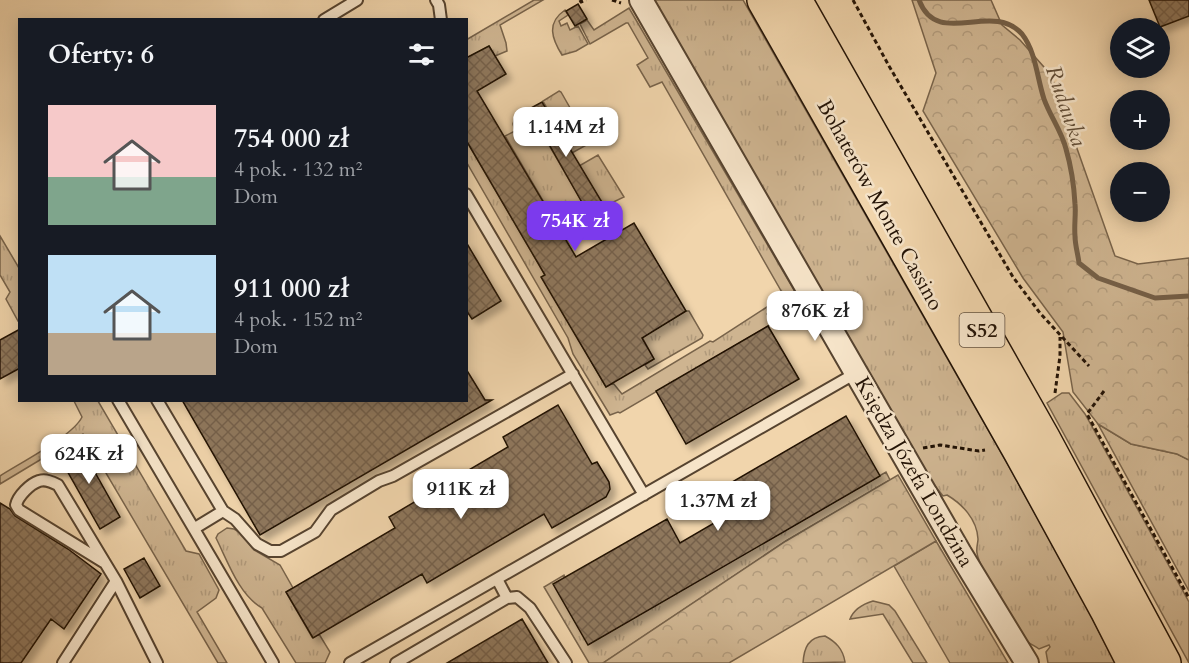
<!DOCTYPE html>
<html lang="pl">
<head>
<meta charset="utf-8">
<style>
  body { margin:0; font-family:Cardo,serif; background:#20242c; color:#f1f3f6; height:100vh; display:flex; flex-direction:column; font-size:22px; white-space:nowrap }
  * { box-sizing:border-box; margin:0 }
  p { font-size:20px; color:#9ea1a6 }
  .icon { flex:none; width:33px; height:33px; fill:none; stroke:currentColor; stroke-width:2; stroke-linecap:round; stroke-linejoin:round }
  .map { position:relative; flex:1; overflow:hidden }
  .drawer { position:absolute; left:18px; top:18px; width:450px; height:384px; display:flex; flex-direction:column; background:#171b24; border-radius:0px; box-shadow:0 3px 15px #0003 }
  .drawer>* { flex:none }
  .fabs { position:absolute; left:1110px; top:18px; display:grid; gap:12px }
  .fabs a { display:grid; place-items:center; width:60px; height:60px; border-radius:50%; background:#171b24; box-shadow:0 3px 15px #0003; font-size:30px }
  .price { position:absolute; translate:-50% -51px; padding:0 14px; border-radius:12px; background:#fff; color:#222; font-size:20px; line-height:39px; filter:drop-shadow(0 2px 3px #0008) }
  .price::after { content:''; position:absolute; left:50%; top:36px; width:18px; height:14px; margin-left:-9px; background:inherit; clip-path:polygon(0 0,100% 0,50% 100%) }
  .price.on { background:#7c3aed; color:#fff }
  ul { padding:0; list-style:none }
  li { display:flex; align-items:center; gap:18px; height:150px; padding:0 30px }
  li span { display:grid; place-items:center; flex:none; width:168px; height:120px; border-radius:0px; color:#555 }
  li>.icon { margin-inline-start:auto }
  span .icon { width:72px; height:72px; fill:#fffc; stroke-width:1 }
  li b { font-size:26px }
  h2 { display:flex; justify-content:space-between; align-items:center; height:72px; padding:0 30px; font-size:26px }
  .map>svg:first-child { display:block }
  .grass { fill:url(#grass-tufts); stroke:#78634a; stroke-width:1.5 }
  .forest { fill:url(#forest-crowns); stroke:#78634a; stroke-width:1.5 }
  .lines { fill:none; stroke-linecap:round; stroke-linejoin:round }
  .stream { stroke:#745f47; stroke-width:5 }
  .building { fill:url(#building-cross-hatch); stroke:#221205; stroke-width:1.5; filter:url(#shadow) }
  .service-casing { stroke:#56432f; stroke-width:14 }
  .minor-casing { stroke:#56432f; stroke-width:26 }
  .motorway-casing { stroke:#221205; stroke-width:36 }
  .path { stroke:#221205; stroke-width:3; stroke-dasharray:4.5 3; stroke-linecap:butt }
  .service { stroke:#f6e4c9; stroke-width:10 }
  .minor { stroke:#f6e4c9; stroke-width:22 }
  .motorway { stroke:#f1d5ac; stroke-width:33 }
  .labels { text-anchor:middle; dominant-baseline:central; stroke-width:5; stroke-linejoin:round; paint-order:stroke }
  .shield { fill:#f6e4c9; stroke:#625140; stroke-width:1.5 }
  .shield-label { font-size:20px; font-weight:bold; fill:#221205 }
  .street-label { font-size:21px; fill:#221205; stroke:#f6e4c9 }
  .water-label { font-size:22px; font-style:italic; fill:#604c36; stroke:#f6e4c9 }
</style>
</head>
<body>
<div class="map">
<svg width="1189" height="663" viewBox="0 0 1189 663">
  <defs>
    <pattern id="grass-tufts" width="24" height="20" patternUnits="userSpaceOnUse" patternTransform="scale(1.5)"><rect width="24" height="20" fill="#ceb490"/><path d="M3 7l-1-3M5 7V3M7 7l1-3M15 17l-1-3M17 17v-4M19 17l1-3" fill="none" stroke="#b19a7b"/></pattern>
    <pattern id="forest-crowns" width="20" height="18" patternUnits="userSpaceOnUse" patternTransform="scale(1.5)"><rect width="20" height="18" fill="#ceb490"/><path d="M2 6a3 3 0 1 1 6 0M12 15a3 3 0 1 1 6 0" fill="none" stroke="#b19a7b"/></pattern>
    <pattern id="building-cross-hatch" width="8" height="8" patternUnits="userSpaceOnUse" patternTransform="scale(1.5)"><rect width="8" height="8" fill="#8e775c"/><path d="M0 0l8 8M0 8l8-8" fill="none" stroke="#74604a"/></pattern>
    <filter id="shadow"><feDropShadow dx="5.5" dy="5.5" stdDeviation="3" flood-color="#0004"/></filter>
  </defs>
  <rect width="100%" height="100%" fill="#f1d5ac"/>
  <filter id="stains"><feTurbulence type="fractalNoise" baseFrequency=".00333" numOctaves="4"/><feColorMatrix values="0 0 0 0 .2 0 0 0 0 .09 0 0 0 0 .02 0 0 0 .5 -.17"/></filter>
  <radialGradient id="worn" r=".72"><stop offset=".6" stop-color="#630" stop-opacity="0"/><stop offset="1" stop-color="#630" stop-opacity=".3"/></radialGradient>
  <path class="grass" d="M534,0H543L500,25L506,43L507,51L495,56L489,46L467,58L466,40Z
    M651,0H743L1012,472L1086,606L1115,663H1048L1046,652L1050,647L1049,645L1039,649C1035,646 1028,643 1024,639C1014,628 979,567 977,553C976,548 978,543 978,539C977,519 962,504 947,495L943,496L915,460Z
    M629,8L794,290L795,295L767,314L773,323L768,326L620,413L618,412L610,415L573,354L568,338L467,163L466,140L545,275L542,277L606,387L613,383L622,394L710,341L713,342L784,296L662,82L650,87L637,65L648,58L628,23H626L590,44L580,24L587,20L594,30Z
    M565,10L568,15L559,21L561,26L567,23L570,30L578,26L588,44L576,51L562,55C552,39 546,23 565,10Z
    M559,91L561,92L590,143L572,153L543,101Z
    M528,109L588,212L602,204L579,166L598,155L624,197L559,228L505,136L515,131L513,124L515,117Z
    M0,236L19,268L20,320L18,321L6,299L10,292L0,275Z
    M686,311H689L703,335L702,338L648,369L645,365L654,359L642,337Z
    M1062,393H1069L1085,414L1189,602V663L1047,403Z
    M74,401H98L186,551L199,554L219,590L216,598L197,612L227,663H218L83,434L0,484V476C20,463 73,436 82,417Z
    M1098,424L1131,444L1177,454L1189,460V591Z
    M886,472L890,480L786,541L603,663H589L544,587L564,575L589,644Z
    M227,528L234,529L241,533L254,550L280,565L293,588L286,592L312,637L319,634L330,652L325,663H296L262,608C239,595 228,562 216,538L218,534Z
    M936,541L1008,663H950L894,566Z
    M873,601L889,605L895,611L927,663H913L883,614L850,619C854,609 863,604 873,601Z
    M825,636C836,642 843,649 845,662L803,663C804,648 808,637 825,636Z"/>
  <path class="forest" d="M912,0H991L1002,25L1020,40L1051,75L1115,256L1138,264L1189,258V460L1177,454L1131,444L1098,424L1073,392L1063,332L1023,278L923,111L936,73Z
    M898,475L936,541L729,663H603L786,541Z"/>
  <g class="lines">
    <path class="stream" d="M919,0C937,49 992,0 1022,34C1036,52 1037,78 1044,99C1050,116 1062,132 1066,149C1071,166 1074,186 1075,204C1076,214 1074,225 1075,236C1075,245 1078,254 1079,263L1098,278L1155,298L1189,296"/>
  </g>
  <path class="building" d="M1149,0H1189V16L1160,27Z
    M578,4L587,19L575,26L566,11Z
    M489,46L506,74L477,91L576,257L634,223L686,311L642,338L654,359L606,387L541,277L545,275L466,140V58Z
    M542,102L603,204L588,213L529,109Z
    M466,242L501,301L472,319L466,310Z
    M768,326L799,379L686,444L656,391Z
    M20,329V368L0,379V340Z
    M466,369L485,400H492L260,535L182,400H466Z
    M558,405L592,464L597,462L609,482L610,489L606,497L552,528L544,514L427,583L422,574L313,638L286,592L395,528L389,517L508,447L503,437Z
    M846,416L880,476L588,645L553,584L667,519L680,543L728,515L715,492Z
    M78,442L120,517L100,529L57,453Z
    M0,503L10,509L15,516L68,549L101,574L64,629L51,619L21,663H0Z
    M144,558L160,586L140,598L124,569Z
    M522,619L548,663H447Z"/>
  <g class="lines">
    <g class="service-casing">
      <path id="service" d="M436,0L439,5L441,20
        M324,20L357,0
        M466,194L644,495
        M118,400L273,663
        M157,400L223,511
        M195,528L223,511L235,519L257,544L270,551H281L315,532L331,510L379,481L393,476L573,374
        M497,579L507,598L517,597L530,608L566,663
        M116,581L157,663
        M63,663L116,581L58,485C52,482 46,479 39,481C30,484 18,496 16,505L19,510L105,563
        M350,663L856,373
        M396,663L507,598"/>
    </g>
    <g class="minor-casing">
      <path id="minor" d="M641,0L960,553L1027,663"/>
    </g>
    <g class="motorway-casing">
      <path id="motorway" d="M764,0L1020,451L1107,610L1134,663
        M795,0L1043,438L1164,663"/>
    </g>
    <path class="path" d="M580,0L581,2L586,0
      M612,0L621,3
      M853,0L889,66L1013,277L1040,313L1089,366
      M1104,391L1087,414L1189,598
      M1055,393L1060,356V337
      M923,448L940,445L979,451L985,450"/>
    <use href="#service" class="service"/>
    <use href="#minor" class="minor"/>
    <use href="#motorway" class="motorway"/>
  </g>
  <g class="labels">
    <rect class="shield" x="959.5" y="313" width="45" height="34" rx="4.5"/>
    <g class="shield-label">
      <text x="982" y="330">S52</text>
    </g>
    <g class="street-label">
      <text transform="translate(880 205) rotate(61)">Bohaterów Monte Cassino</text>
      <text transform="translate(914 472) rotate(60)">Księdza Józefa Londzina</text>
    </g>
    <g class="water-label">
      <text transform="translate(1066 106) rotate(71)">Rudawka</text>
    </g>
  </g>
  <rect width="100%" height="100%" filter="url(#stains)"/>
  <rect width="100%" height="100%" fill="url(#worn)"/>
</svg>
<div class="fabs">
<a><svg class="icon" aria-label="layers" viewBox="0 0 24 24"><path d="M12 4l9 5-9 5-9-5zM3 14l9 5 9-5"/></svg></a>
<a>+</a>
<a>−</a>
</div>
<b class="price" style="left:566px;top:158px">1.14M zł</b>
<b class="price on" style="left:575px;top:252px">754K zł</b>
<b class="price" style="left:815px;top:342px">876K zł</b>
<b class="price" style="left:89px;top:485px">624K zł</b>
<b class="price" style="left:461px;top:520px">911K zł</b>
<b class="price" style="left:718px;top:532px">1.37M zł</b>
<section class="drawer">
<h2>Oferty: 6<svg class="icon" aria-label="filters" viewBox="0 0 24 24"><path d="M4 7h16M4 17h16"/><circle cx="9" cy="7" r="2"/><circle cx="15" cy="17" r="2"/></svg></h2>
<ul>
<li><span style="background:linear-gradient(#f6c9c9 60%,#7fa58c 0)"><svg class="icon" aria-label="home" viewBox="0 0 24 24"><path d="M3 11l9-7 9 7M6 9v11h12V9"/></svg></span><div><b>754 000 zł</b><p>4 pok. · 132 m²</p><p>Dom</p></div></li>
<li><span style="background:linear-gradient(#bfe0f5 65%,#b9a48a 0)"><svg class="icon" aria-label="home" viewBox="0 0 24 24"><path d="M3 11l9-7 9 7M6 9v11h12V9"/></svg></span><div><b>911 000 zł</b><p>4 pok. · 152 m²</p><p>Dom</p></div></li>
</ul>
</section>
</div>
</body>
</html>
